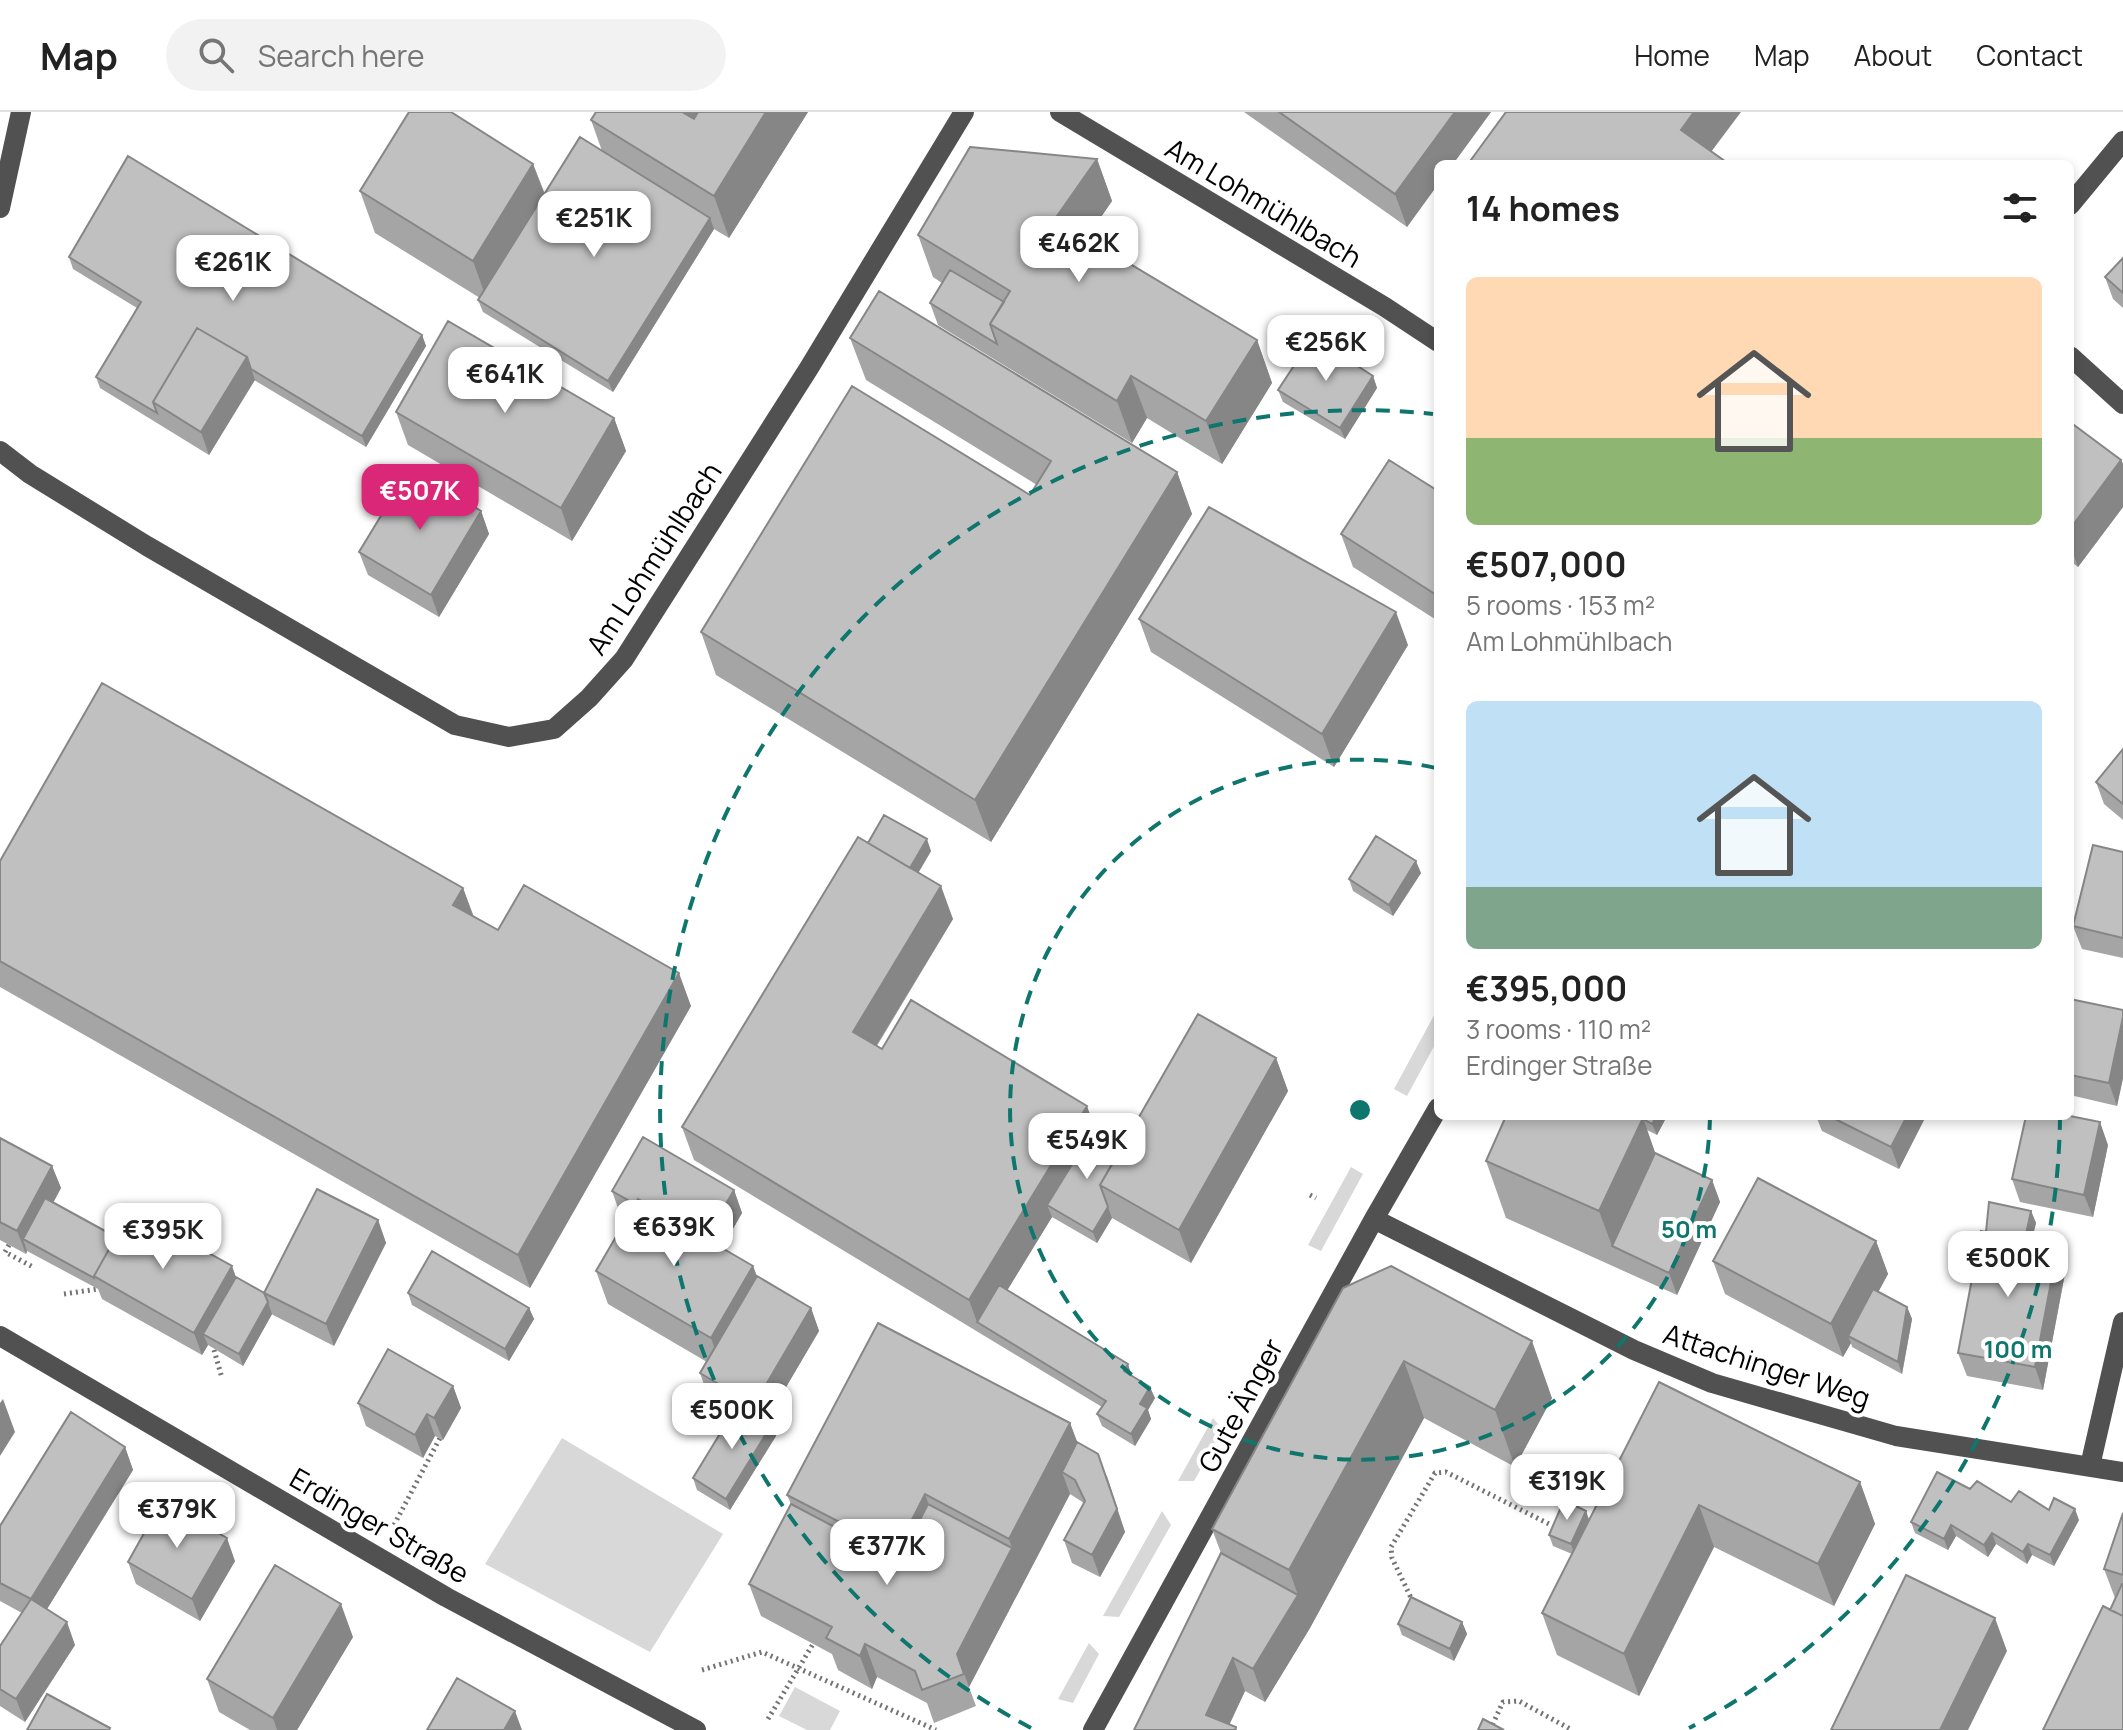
<!DOCTYPE html>
<html lang="en">
<head>
<meta charset="utf-8">
<style>
  body { margin:0; font-family:Manrope,sans-serif; background:#f2f2f2; color:#222; height:100vh; display:flex; flex-direction:column; font-size:30px; white-space:nowrap }
  * { box-sizing:border-box; margin:0 }
  p { font-size:26px; color:#767676 }
  .icon { flex:none; width:44px; height:44px; fill:none; stroke:currentColor; stroke-width:2; stroke-linecap:round; stroke-linejoin:round }
  .map { position:relative; flex:1; overflow:hidden }
  .details { position:absolute; left:1434px; top:48px; width:640px; height:960px; display:flex; flex-direction:column; background:#fff; border-radius:12px; box-shadow:0 4px 12px #0003 }
  .details>* { flex:none }
  .price { position:absolute; translate:-50% -68px; padding:0 18px; border-radius:16px; background:#fff; color:#222; font-size:26px; line-height:52px; filter:drop-shadow(0 2px 4px #0008) }
  .price::after { content:''; position:absolute; left:50%; top:48px; width:24px; height:18px; margin-left:-12px; background:inherit; clip-path:polygon(0 0,100% 0,50% 100%) }
  .price.current { background:#db2777; color:#fff }
  ul { padding:0; list-style:none }
  li { display:grid; align-content:center; gap:16px; height:424px; padding:0 32px }
  li span { display:grid; place-items:center; height:248px; border-radius:12px; color:#555 }
  li>.icon { margin-inline-start:auto }
  span .icon { width:144px; height:144px; fill:#fffc; stroke-width:1 }
  li b { font-size:34px }
  h2 { display:flex; justify-content:space-between; align-items:center; height:96px; padding:0 32px; font-size:34px }
  header { display:flex; align-items:center; gap:48px; box-sizing:border-box; height:112px; padding:0 40px; background:#fff; border-bottom:2px solid #e0e0e0 }
  header strong { font-size:38px }
  nav { display:flex; gap:44px; margin-inline-start:auto; font-size:28px }
  .search { width:560px; height:72px; background:#f2f2f2; display:flex; align-items:center; gap:20px; box-sizing:border-box; padding:0 28px; border-radius:44px; color:#767676; font-size:30px }
  .map>svg:first-child { display:block }
  .green { fill:#d8d8d8 }
  .lines { fill:none; stroke-linecap:round; stroke-linejoin:round }
  .path { stroke:#737373; stroke-width:5; stroke-dasharray:2 4; stroke-linecap:butt }
  .minor { stroke:#515151; stroke-width:20 }
  .wall { fill:#a5a5a5 }
  .shaded-wall { fill:#868686 }
  .building { fill:#c0c0c0; stroke:#868686; stroke-width:2 }
  .ring { fill:none; stroke:#0f766e; stroke-width:4; stroke-dasharray:14 10 }
  .labels { text-anchor:middle; dominant-baseline:central; stroke-width:8; stroke-linejoin:round; paint-order:stroke }
  .street-label { font-size:28px; fill:#000; stroke:#fff }
  .centre { fill:#0f766e; stroke:#fff; stroke-width:4 }
  .ring-label { font-size:24px; text-anchor:middle; font-weight:bold; fill:#0f766e; stroke:#fff; stroke-width:8; stroke-linejoin:round; paint-order:stroke }
</style>
</head>
<body>
<header>
<strong>Map</strong>
<div class="search"><svg class="icon" aria-label="search" viewBox="0 0 24 24"><circle cx="10" cy="10" r="6"/><path d="M15 15l6 6"/></svg>Search here</div>
<nav><a>Home</a><a>Map</a><a>About</a><a>Contact</a></nav>
</header>
<div class="map">
<svg width="2123" height="1618" viewBox="0 0 2123 1618">
  <rect width="100%" height="100%" fill="#fff"/>
  <path class="green" d="M1438,896V927L1407,984L1394,977Z
    M1351,1055L1363,1062L1321,1139L1308,1133Z
    M1213,1306L1223,1318L1194,1369H1178Z
    M562,1326L723,1422L650,1540L485,1452Z
    M1162,1399L1171,1413L1119,1505L1103,1504Z
    M1089,1531L1099,1542L1073,1591L1058,1587Z
    M795,1575L840,1599L830,1618H807L779,1604Z"/>
  <g class="lines">
    <path class="path" d="M1310,1083L1316,1086
      M9,1133L5,1140L33,1155
      M64,1182L98,1177
      M214,1238L222,1266
      M394,1413L440,1326
      M1413,1490L1392,1446L1391,1435L1435,1361L1446,1360L1551,1413
      M702,1558L762,1540L936,1618
      M768,1607L813,1532
      M1490,1618L1503,1590L1519,1589L1572,1618"/>
    <path class="minor" d="M1060,0L1385,195L1438,230
      M2070,93L2123,29
      M0,96L21,0
      M2070,244L2123,292
      M0,339L30,362L147,434L455,613L509,625L554,617L589,586L624,547L809,256L964,0
      M1374,1107L1634,1238L1712,1271L1896,1324L2123,1360
      M0,1224L446,1485L696,1618
      M2090,1354L2123,1210
      M1093,1618L1374,1107L1438,996"/>
  </g>
  <path class="wall" d="M808,0L729,126L714,117L613,280L483,200L478,188L480,186L375,121L360,79L533,52L545,82L602,39L591,8Z
    M1244,0H1491L1407,115Z
    M1097,47L1112,89L1087,125L1257,228L1272,271L1222,352L1147,306L1132,331L938,213L930,191L942,171L933,165L918,123Z
    M69,145L422,223L426,234L366,335L254,268L209,343L100,276L96,265L137,196L73,157Z
    M2123,146V196L2113,187L2105,165Z
    M850,226L1177,360L1192,402L991,730L716,563L701,520L1030,383L1037,373L866,268Z
    M1373,264L1377,276L1345,327L1283,290L1278,278Z
    M396,300L614,306L626,339L572,429L408,333Z
    M2070,310L2121,348L2123,352V395L2078,455L2070,449Z
    M1438,379V509L1353,455L1341,422Z
    M481,399L489,422L439,505L368,463L359,440Z
    M1139,507L1408,533L1334,655L1151,540Z
    M2123,637V708L2104,692L2096,670Z
    M868,731L931,739L918,761L953,807L877,934L882,937L1095,1015L1124,1032L1276,946L1288,979L1191,1151L1112,1106L1097,1131L1052,1105L1007,1178L1132,1264L1155,1286L1148,1298L1151,1307L1135,1334L1102,1314L1097,1302L1102,1295L694,1048L682,1015Z
    M2123,740V846L2082,837L2073,814Z
    M0,749L463,776L474,805L498,818L691,894L530,1176L0,875Z
    M1421,761L1393,804L1353,779L1349,767Z
    M2070,887L2123,898V966L2117,994L2070,983Z
    M1506,1004H1667L1657,1023L1647,1018L1655,1041L1712,1068L1720,1090L1677,1183L1506,1106L1486,1049Z
    M1816,1004H1926L1899,1057L1822,1019Z
    M0,1026L52,1054L61,1076L53,1091L116,1125L236,1165L264,1181L378,1108L386,1131L334,1234L273,1203L272,1202L243,1254L208,1233L202,1243L102,1187L98,1177L27,1139L26,1142L0,1128Z
    M2108,1033L2093,1105L2020,1090L2012,1067Z
    M734,1078L742,1101L722,1136L753,1154L757,1164L811,1196L819,1219L766,1309L776,1324L730,1398L697,1378L693,1366L734,1299L708,1284L700,1261L707,1250L608,1192L596,1159L627,1106L620,1102L612,1079Z
    M2031,1099L2036,1111L2031,1128L2066,1156L2043,1278L1967,1264L1958,1241L1986,1120Z
    M1876,1129L1888,1162L1878,1180L1907,1195L1912,1207L1902,1262L1852,1235L1851,1231L1843,1245L1725,1182L1713,1149Z
    M1343,1176L1552,1286L1515,1355L1424,1306L1310,1516L1265,1590L1245,1579L1229,1612L1236,1615L1237,1618H1134L1221,1441L1212,1417Z
    M408,1181L529,1196L534,1207L509,1249L412,1193Z
    M453,1274L461,1296L443,1328L435,1324L423,1346L366,1314L358,1291Z
    M1070,1311L1077,1330L1107,1364L1125,1420L1100,1465L1072,1451L1064,1428L1084,1391L1070,1382L969,1575L976,1594L934,1611L927,1591L877,1565L872,1577L838,1558L832,1542L761,1504L749,1472L791,1392L787,1383Z
    M125,1335L133,1358L47,1497L75,1533L25,1610L0,1594V1534L22,1501L0,1489V1414Z
    M1860,1370L1875,1412L1834,1494L1714,1435L1639,1584L1557,1543L1542,1501L1572,1442L1553,1434L1549,1423L1589,1408Z
    M1970,1377L2011,1390L2049,1398L2079,1408L2054,1454L2032,1443L2027,1452L1996,1432L1988,1445L1956,1424L1948,1438L1915,1421L1911,1410Z
    M2123,1401V1618L2110,1498L2115,1486L2104,1457Z
    M235,1449L200,1509L136,1472L128,1450Z
    M1462,1510L1467,1522L1454,1549L1402,1523L1398,1512Z
    M353,1525L297,1618H250L219,1600L207,1567Z"/>
  <path class="shaded-wall" d="M670,0H701L682,32Z
    M766,0H808L729,126L714,84Z
    M1455,0H1491L1453,52H1438V72L1407,115L1395,82Z
    M1694,0H1741L1702,52L1681,18Z
    M1097,47L1112,89L1071,149L1055,107Z
    M533,52L549,94L488,191L473,149Z
    M710,106L714,117L613,280L608,269Z
    M422,223L426,234L366,335L362,324Z
    M1257,228L1272,271L1222,352L1206,309Z
    M247,245L255,268L209,343L201,320Z
    M1131,264L1147,306L1132,331L1117,289Z
    M1373,264L1377,276L1345,327L1340,316Z
    M614,306L626,339L572,429L561,396Z
    M2121,348L2123,352V395L2078,455L2070,432V417Z
    M1177,360L1192,402L991,730L975,688Z
    M481,399L489,422L439,505L431,483Z
    M1396,500L1408,533L1334,655L1322,622Z
    M927,727L931,739L909,777L904,766Z
    M1416,749L1421,761L1393,804L1389,793Z
    M941,774L953,807L865,952L853,920Z
    M463,776L475,809L453,793Z
    M679,861L691,894L530,1176L518,1143Z
    M2123,905V966L2117,994L2109,971Z
    M1276,946L1288,979L1191,1151L1179,1118Z
    M1087,994L1099,1027L1047,1093L1052,1105L985,1215L977,1210L969,1188Z
    M1657,1004H1667L1657,1023L1652,1012Z
    M1907,1004H1926L1899,1057L1891,1035Z
    M1643,1006L1663,1063L1612,1134L1599,1099Z
    M2100,1010L2108,1033L2093,1105L2084,1083Z
    M52,1054L61,1076L31,1131L23,1127L27,1139L26,1142L17,1119Z
    M1712,1068L1720,1090L1677,1183L1669,1161Z
    M734,1078L742,1101L711,1155L702,1132Z
    M1108,1095L1112,1106L1097,1131L1093,1120Z
    M2031,1099L2036,1111L2027,1149L2022,1137Z
    M378,1108L386,1131L334,1234L326,1212Z
    M1876,1129L1888,1162L1853,1227L1848,1224L1851,1231L1843,1245L1831,1212Z
    M2058,1133L2066,1156L2043,1278L2035,1255Z
    M232,1154L240,1176L203,1222L208,1233L202,1243L194,1221Z
    M753,1154L765,1187L723,1259L711,1226Z
    M268,1190L272,1202L243,1254L239,1242Z
    M1907,1195L1912,1207L1902,1262L1898,1250Z
    M529,1196L534,1207L509,1249L505,1237Z
    M811,1196L819,1219L762,1316L754,1293Z
    M1532,1229L1552,1286L1515,1355L1495,1298Z
    M1404,1249L1424,1306L1310,1516L1265,1590L1253,1557L1298,1483L1289,1458Z
    M1128,1252L1132,1264L1124,1259Z
    M453,1274L461,1296L443,1328L434,1306Z
    M1150,1275L1155,1286L1148,1298L1151,1307L1135,1334L1131,1322L1140,1292Z
    M3,1287L15,1320L0,1344V1291Z
    M427,1302L435,1324L423,1346L415,1323Z
    M1070,1311L1086,1353L1075,1368L1062,1360L1070,1382L969,1575L957,1542L1012,1436L1009,1427Z
    M772,1312L776,1324L730,1398L726,1387Z
    M125,1335L133,1358L39,1510L31,1487Z
    M1098,1342L1125,1420L1100,1465L1092,1443Z
    M1860,1370L1875,1412L1834,1494L1818,1452Z
    M925,1382L940,1425L911,1481L896,1439Z
    M1699,1393L1714,1435L1639,1584L1624,1542Z
    M2075,1397L2079,1408L2054,1454L2050,1443Z
    M1586,1399L1590,1410L1575,1444L1571,1432Z
    M1951,1413L1956,1424L1948,1438L1944,1427Z
    M1992,1421L1996,1432L1988,1445L1984,1433Z
    M227,1426L235,1449L200,1509L192,1487Z
    M2028,1432L2032,1443L2027,1452L2023,1440Z
    M341,1492L353,1525L297,1618H277L273,1606Z
    M1995,1506L2007,1539L1968,1618H1940Z
    M67,1510L75,1533L25,1610L16,1587Z
    M1462,1510L1467,1522L1454,1549L1450,1537Z
    M865,1532L877,1565L872,1577L860,1544Z
    M1233,1546L1245,1579L1227,1618L1206,1603Z
    M515,1599L522,1618H504Z"/>
  <path class="building" d="M409,0H451L533,52L473,149L360,79Z
    M596,0H682L694,7L698,0H766L714,84L591,8Z
    M1279,0H1455L1395,82Z
    M1506,0H1694L1681,18L1729,52H1468Z
    M580,25L710,106L608,269L478,188Z
    M970,35L1097,47L1055,107L1257,228L1206,309L1131,264L1117,289L990,212L1010,179L918,123Z
    M128,44L422,223L362,324L251,257L247,245L197,216L153,290L157,301L96,265L141,190L69,145Z
    M2123,146V181L2105,165Z
    M950,158L1004,190L990,212L997,232L930,191Z
    M879,179L1177,360L975,688L701,520L852,274L1030,383L1051,349L850,226Z
    M448,209L614,306L561,396L396,300Z
    M197,216L247,245L201,320L153,290Z
    M1313,225L1373,264L1340,316L1278,278Z
    M2070,310L2121,348L2070,417Z
    M1389,348L1438,379V484L1341,422Z
    M410,356L481,399L431,483L359,440Z
    M1209,395L1396,500L1322,622L1139,507Z
    M102,571L463,776L453,793L498,818L524,773L679,861L518,1143L0,849V749Z
    M2123,637V692L2096,670Z
    M884,703L927,727L910,756L868,731Z
    M1376,724L1416,749L1389,793L1349,767Z
    M858,725L941,774L853,920L882,937L911,888L1087,994L969,1188L682,1015Z
    M2093,733L2123,740V826L2073,814Z
    M2070,887L2123,898V905L2109,971L2070,963Z
    M1198,902L1276,946L1179,1118L1100,1073Z
    M1506,1004H1638L1643,1006L1599,1099L1486,1049Z
    M1638,1004H1657L1652,1012Z
    M1829,1004H1907L1891,1035Z
    M2026,1004H2070L2100,1010L2084,1083L2012,1067Z
    M1095,1015L1124,1032L1100,1073L1108,1095L1093,1120L1047,1093Z
    M643,1025L734,1078L706,1126L638,1087L635,1092L612,1079Z
    M0,1026L52,1054L17,1119L0,1110Z
    M1655,1041L1712,1068L1669,1161L1612,1134Z
    M1758,1066L1876,1129L1831,1212L1713,1149Z
    M317,1077L378,1108L326,1212L264,1181Z
    M45,1086L116,1125L94,1164V1166L23,1127Z
    M638,1087L753,1154L711,1226L596,1159Z
    M1989,1090L2031,1099L2025,1127L1986,1120Z
    M131,1098L232,1154L194,1221L94,1164Z
    M1981,1119L2058,1133L2035,1255L1958,1241Z
    M432,1139L529,1196L505,1237L408,1181Z
    M1391,1154L1532,1229L1495,1298L1404,1249L1289,1458L1212,1417L1343,1176Z
    M757,1164L811,1196L754,1293L700,1261Z
    M236,1165L266,1182L264,1181L268,1190L239,1242L203,1222Z
    M999,1173L1128,1252L1124,1259L1150,1275L1140,1292L1147,1296L1131,1322L1097,1302L1106,1289L977,1210Z
    M1873,1177L1907,1195L1898,1250L1848,1224Z
    M878,1211L1070,1311L1009,1427L925,1382L896,1439L787,1383Z
    M388,1237L453,1274L434,1306L427,1302L415,1323L358,1291Z
    M1659,1270L1860,1370L1818,1452L1699,1393L1624,1542L1542,1501Z
    M738,1292L772,1312L726,1387L693,1366Z
    M71,1300L125,1335L31,1487L0,1471V1414Z
    M1077,1330L1098,1342L1117,1397L1092,1443L1064,1428L1085,1389L1075,1368L1062,1360Z
    M1937,1360L1970,1377L1977,1369L2011,1390L2019,1379L2049,1398L2054,1386L2075,1397L2050,1443L2028,1432L2023,1440L1992,1421L1984,1433L1951,1413L1944,1427L1911,1410Z
    M1564,1388L1586,1399L1571,1432L1549,1423Z
    M162,1389L227,1426L192,1487L128,1450Z
    M791,1392L899,1449L928,1392L1012,1436L957,1542L964,1562L922,1578L915,1559L865,1532L860,1544L826,1526L832,1515L749,1472Z
    M2123,1401V1463L2104,1457Z
    M1221,1441L1298,1483L1253,1557L1233,1546L1206,1603L1236,1615L1235,1618H1134Z
    M275,1453L341,1492L273,1606L207,1567Z
    M1906,1463L1995,1506L1940,1618H1831Z
    M2122,1472H2123V1504L2110,1498Z
    M1411,1485L1462,1510L1450,1537L1398,1512Z
    M31,1487L67,1510L16,1587L0,1577V1534Z
    M2103,1494L2123,1504V1618H2043Z
    M457,1566L515,1599L504,1618H427Z
    M47,1582L110,1616L109,1618H27Z
    M1483,1607L1504,1618H1478Z"/>
  <g class="ring">
    <path d="M1710 1004A350 350 0 1 1 1436 656"/>
    <path d="M2060 1004A700 700 0 0 1 1689 1616M1031 1616A700 700 0 0 1 1433 302"/>
  </g>
  <g class="labels">
    <g class="street-label">
      <text transform="translate(1264 90) rotate(31)">Am Lohmühlbach</text>
      <text transform="translate(653 446) rotate(-57)">Am Lohmühlbach</text>
      <text transform="translate(1767 1253) rotate(18)">Attachinger Weg</text>
      <text transform="translate(1240 1293) rotate(-62)">Gute Änger</text>
      <text transform="translate(380 1413) rotate(30)">Erdinger Straße</text>
    </g>
  </g>
  <circle cx="1360" cy="998" r="12" class="centre"/>
  <g class="ring-label">
    <text x="1689" y="1126">50 m</text>
    <text x="2018" y="1246">100 m</text>
  </g>
</svg>
<b class="price" style="left:594px;top:147px">€251K</b>
<b class="price" style="left:1079px;top:172px">€462K</b>
<b class="price" style="left:233px;top:191px">€261K</b>
<b class="price" style="left:1326px;top:271px">€256K</b>
<b class="price" style="left:505px;top:303px">€641K</b>
<b class="price current" style="left:420px;top:420px">€507K</b>
<b class="price" style="left:1087px;top:1069px">€549K</b>
<b class="price" style="left:674px;top:1156px">€639K</b>
<b class="price" style="left:163px;top:1159px">€395K</b>
<b class="price" style="left:2008px;top:1187px">€500K</b>
<b class="price" style="left:732px;top:1339px">€500K</b>
<b class="price" style="left:1567px;top:1410px">€319K</b>
<b class="price" style="left:177px;top:1438px">€379K</b>
<b class="price" style="left:887px;top:1475px">€377K</b>
<section class="details">
<h2>14 homes<svg class="icon" aria-label="filters" viewBox="0 0 24 24"><path d="M4 7h16M4 17h16"/><circle cx="9" cy="7" r="2"/><circle cx="15" cy="17" r="2"/></svg></h2>
<ul>
<li><span style="background:linear-gradient(#ffd9b3 65%,#8fb573 0)"><svg class="icon" aria-label="home" viewBox="0 0 24 24"><path d="M3 11l9-7 9 7M6 9v11h12V9"/></svg></span><div><b>€507,000</b><p>5 rooms · 153 m²</p><p>Am Lohmühlbach</p></div></li>
<li><span style="background:linear-gradient(#bfe0f5 75%,#7fa58c 0)"><svg class="icon" aria-label="home" viewBox="0 0 24 24"><path d="M3 11l9-7 9 7M6 9v11h12V9"/></svg></span><div><b>€395,000</b><p>3 rooms · 110 m²</p><p>Erdinger Straße</p></div></li>
</ul>
</section>
</div>
</body>
</html>
